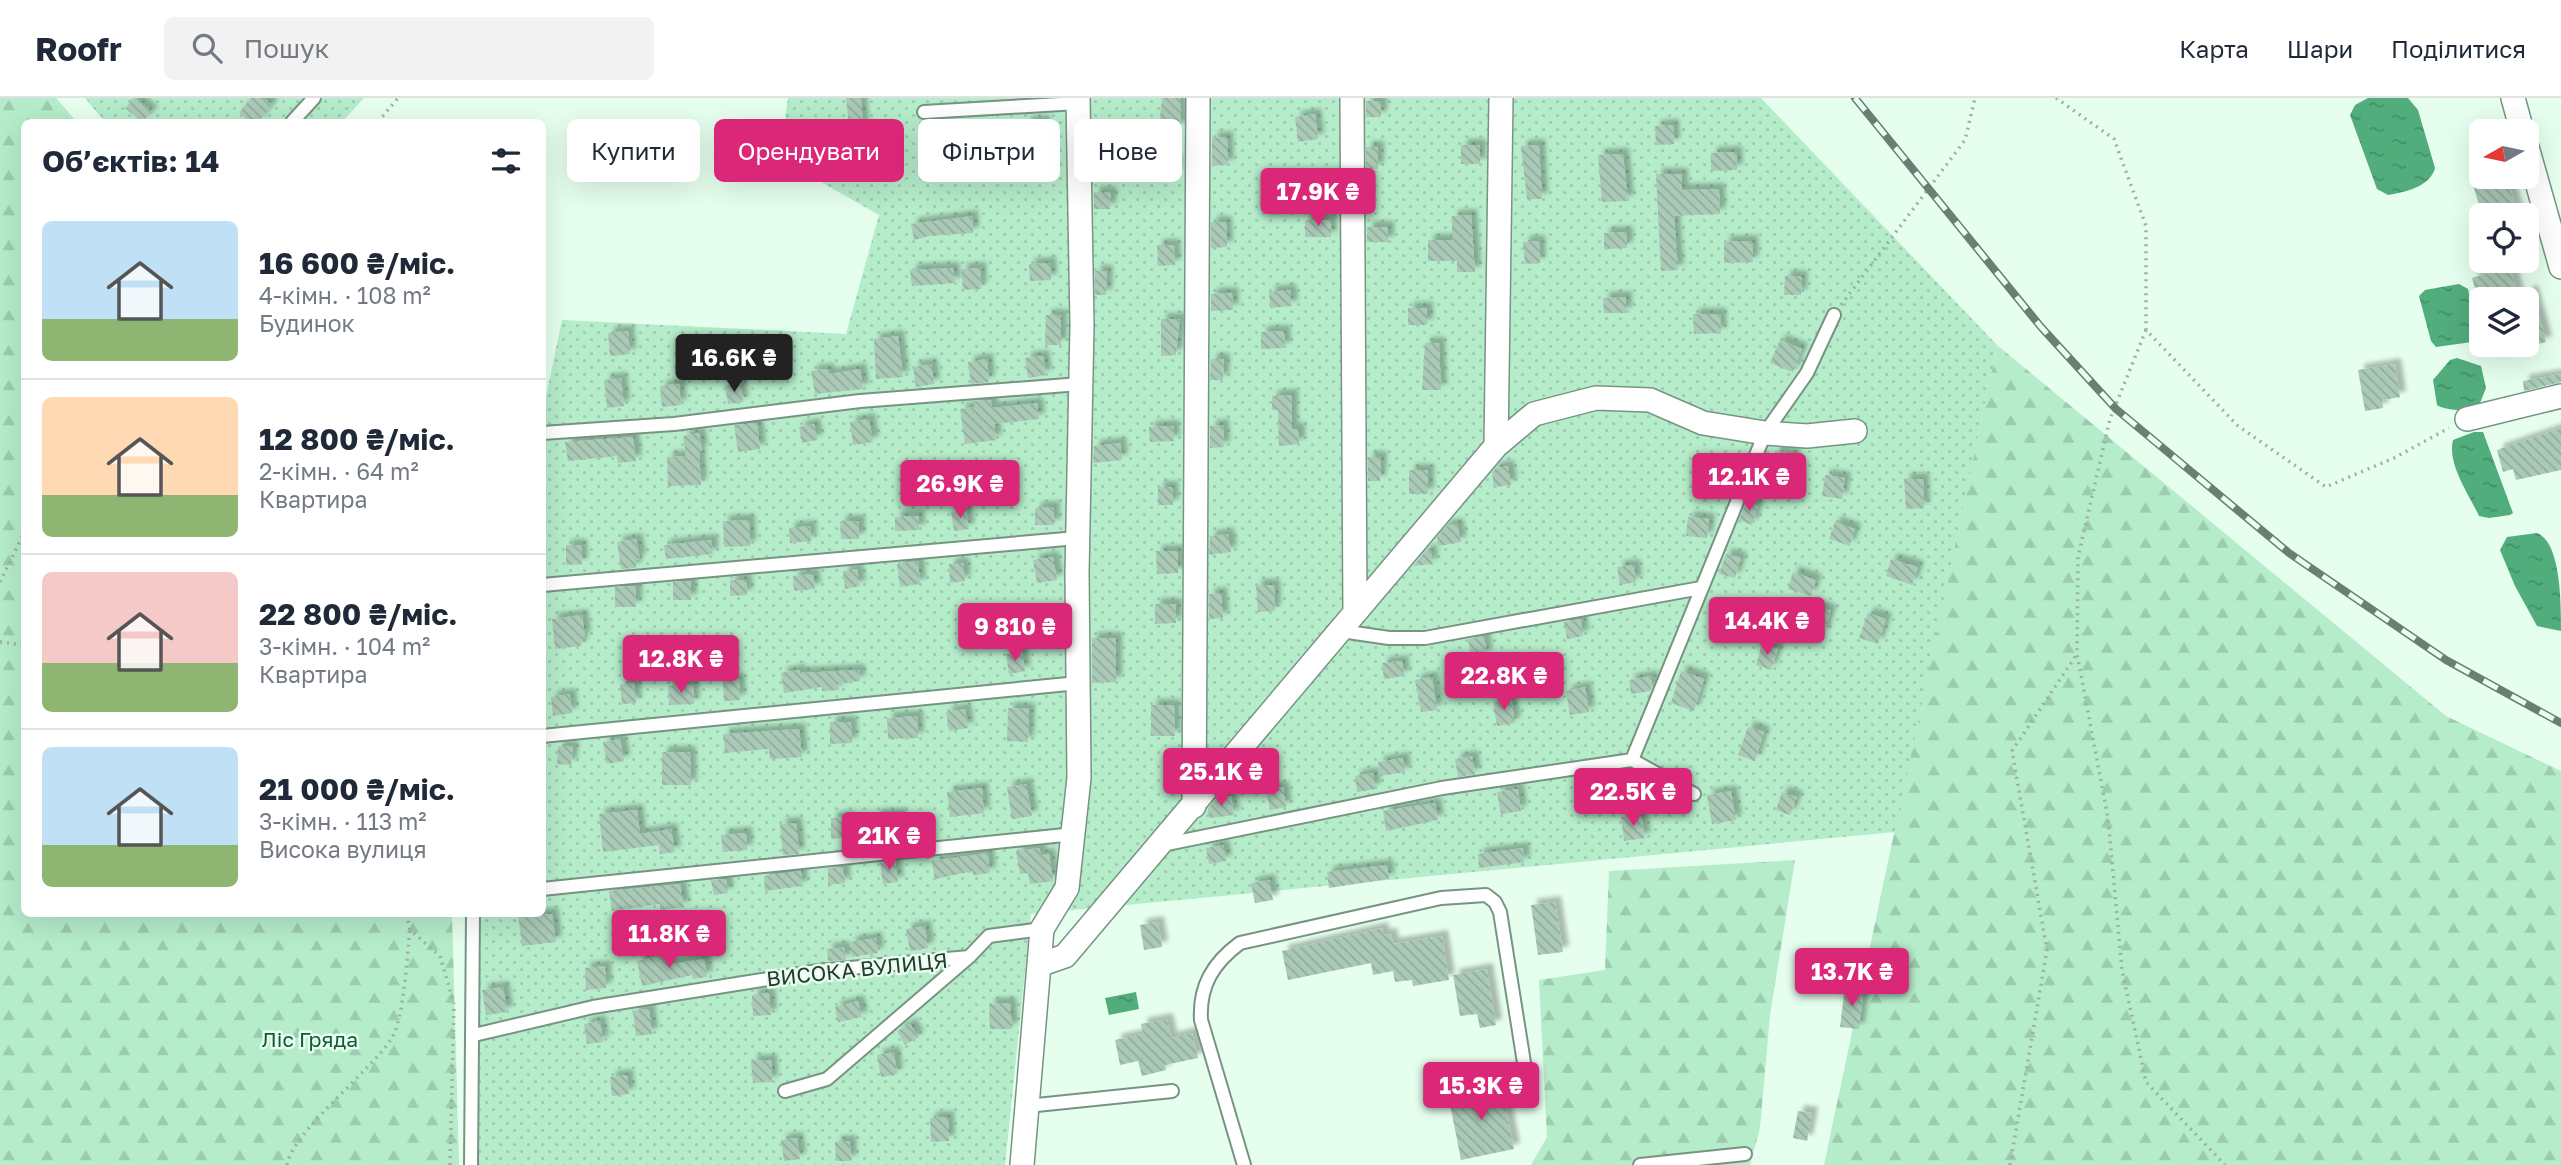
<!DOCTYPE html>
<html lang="uk">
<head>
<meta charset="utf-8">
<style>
  body { margin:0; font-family:"Golos Text",sans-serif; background:#f2f2f3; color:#1f2937; height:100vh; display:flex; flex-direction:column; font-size:26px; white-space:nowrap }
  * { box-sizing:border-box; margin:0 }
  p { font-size:23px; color:#747a83 }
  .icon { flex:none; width:38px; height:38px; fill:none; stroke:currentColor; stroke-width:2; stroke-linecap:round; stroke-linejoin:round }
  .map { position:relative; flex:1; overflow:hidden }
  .drawer { position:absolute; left:21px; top:21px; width:525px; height:798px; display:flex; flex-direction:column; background:#fff; border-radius:10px; box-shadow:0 7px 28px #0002 }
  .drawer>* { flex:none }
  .hud { position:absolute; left:567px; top:21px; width:665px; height:63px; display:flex; gap:14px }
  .needle { width:46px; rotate:261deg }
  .buttons { position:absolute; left:2469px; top:21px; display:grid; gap:14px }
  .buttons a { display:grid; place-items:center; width:70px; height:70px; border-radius:10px; background:#fff; box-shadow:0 7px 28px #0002; font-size:35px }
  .price { position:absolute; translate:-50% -60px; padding:0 16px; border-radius:7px; background:#db2777; color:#fff; font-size:23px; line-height:46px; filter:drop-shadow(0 2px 4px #0008) }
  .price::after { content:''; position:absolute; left:50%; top:42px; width:21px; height:16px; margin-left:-10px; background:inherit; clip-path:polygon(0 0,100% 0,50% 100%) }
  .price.active { background:#222; color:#fff }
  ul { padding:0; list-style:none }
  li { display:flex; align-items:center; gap:21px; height:175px; padding:0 21px }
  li+li { border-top:2px solid #e0e1e3 }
  li span { display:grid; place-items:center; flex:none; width:196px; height:140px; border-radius:10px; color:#555 }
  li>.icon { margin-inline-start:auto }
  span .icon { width:84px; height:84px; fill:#fffc; stroke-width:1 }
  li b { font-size:30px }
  h2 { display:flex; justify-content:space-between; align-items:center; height:84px; padding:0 21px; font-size:30px }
  .tag { padding:0 24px; border-radius:10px; background:#fff; box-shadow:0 7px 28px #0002; font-size:24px; line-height:63px }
  .tag.active { background:#db2777; color:#fff }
  header { display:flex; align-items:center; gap:42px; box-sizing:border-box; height:98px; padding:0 35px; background:#fff; border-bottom:2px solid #e0e1e3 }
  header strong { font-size:33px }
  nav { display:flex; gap:38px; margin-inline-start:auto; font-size:24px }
  .search { width:490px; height:63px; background:#f2f2f3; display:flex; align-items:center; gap:18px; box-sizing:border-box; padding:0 24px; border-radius:10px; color:#747a83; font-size:26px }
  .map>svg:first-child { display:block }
  .forest { fill:url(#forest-firs) }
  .garden { fill:url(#garden-dots) }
  .water { fill:url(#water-ripples) }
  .building { fill:url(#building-back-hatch); filter:url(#shadow) }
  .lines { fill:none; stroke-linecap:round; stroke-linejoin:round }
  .lane-casing { stroke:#779482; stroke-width:16 }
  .street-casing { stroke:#779482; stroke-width:26 }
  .path { stroke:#9cb0a4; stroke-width:3.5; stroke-dasharray:2 5; stroke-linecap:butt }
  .lane { stroke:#fff; stroke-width:12 }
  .street { stroke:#fff; stroke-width:23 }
  .rail-casing { stroke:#6c7d73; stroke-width:8 }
  .rail { stroke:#e5feee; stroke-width:5; stroke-dasharray:16; stroke-linecap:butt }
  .labels { text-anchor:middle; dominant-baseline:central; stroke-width:5; stroke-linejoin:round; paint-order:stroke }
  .street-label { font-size:21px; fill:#2b3730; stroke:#e5feee }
  .park-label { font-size:21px; fill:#145838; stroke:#e5feee }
</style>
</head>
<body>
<header>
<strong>Roofr</strong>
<div class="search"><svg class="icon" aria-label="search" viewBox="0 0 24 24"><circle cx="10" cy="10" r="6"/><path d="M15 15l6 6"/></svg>Пошук</div>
<nav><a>Карта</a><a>Шари</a><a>Поділитися</a></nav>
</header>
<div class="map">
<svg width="2561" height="1067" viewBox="0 0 2561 1067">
  <defs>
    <pattern id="forest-firs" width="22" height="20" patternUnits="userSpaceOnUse" patternTransform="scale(1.75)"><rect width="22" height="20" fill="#b5ecca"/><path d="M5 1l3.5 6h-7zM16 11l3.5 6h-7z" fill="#9ccbae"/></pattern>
    <pattern id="garden-dots" width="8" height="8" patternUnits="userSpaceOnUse" patternTransform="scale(1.75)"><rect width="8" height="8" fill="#b5ecca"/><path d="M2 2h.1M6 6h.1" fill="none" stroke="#9ccbae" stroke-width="1.8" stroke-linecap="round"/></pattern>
    <pattern id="water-ripples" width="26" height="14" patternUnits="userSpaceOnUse" patternTransform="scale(1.75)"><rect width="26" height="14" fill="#52ad7c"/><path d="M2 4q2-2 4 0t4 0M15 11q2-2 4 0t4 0" fill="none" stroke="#448e66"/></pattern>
    <pattern id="building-back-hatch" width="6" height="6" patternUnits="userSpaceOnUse" patternTransform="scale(1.75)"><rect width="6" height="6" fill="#aac9b6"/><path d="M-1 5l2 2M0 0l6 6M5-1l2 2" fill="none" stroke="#92ad9d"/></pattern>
    <filter id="shadow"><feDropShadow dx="6" dy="-6" stdDeviation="2" flood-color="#0004"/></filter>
  </defs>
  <rect width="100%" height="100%" fill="#e5feee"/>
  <path class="forest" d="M0,0H56L77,24H24V816H452L459,1067H0Z
    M1997,247L2446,618L2561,673V1067H1824Z
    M1795,762L1770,917L1760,1030L1750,1067H1531L1547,1039L1539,882L1605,872L1609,773Z"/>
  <path class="garden" d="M85,0H364L342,24H105Z
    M788,0H1761L1997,247L1895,734L1031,816L1005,1067H477L481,816H542V317L562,222L846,236L879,117L779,60Z"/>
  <path class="water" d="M2368,0H2408L2418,12L2435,70C2430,89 2405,94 2388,97L2377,91L2350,17L2355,7Z
    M2459,186L2468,191L2479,239L2472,244L2436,249L2431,243L2419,198L2425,192Z
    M2457,260L2481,268L2486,290L2478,310C2468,313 2445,313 2437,307L2433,282L2450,262Z
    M2474,334H2483L2513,415L2510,417L2489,420L2479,418C2469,396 2447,366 2453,342Z
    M2537,435C2561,444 2561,505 2561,533L2537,528L2515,488L2500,452L2507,439Z
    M1136,894L1139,911L1109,917L1105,900Z"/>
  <path class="building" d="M135,0L152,14L142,24L125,10Z
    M251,0H264L272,7L258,24H250L239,15Z
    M846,0H861L865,57L852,58V54H847L846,37H850Z
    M1162,0H1180L1181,30H1159Z
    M1366,3H1381V19H1366Z
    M1315,16L1318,41L1298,44L1295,19Z
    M1044,23L1046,45L1028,47L1025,24Z
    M1673,27L1674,46L1656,47L1655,28Z
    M1227,39L1228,67L1212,68V40Z
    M1461,47H1480V66H1461Z
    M1539,47L1542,101H1527L1521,48Z
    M1366,49H1378V71H1366Z
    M1736,54L1737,72L1711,73V55Z
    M1623,56L1628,103L1602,104L1598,57Z
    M1151,62H1176V76H1152Z
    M1656,76H1682V92L1719,91L1720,116L1674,118L1678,172L1661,173Z
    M2507,79L2518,117H2482L2473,87Z
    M1311,90L1312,108L1287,109L1286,91Z
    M1094,94L1111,95L1110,111H1094Z
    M1471,117L1475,174H1457V163H1428V142H1452V118Z
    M972,118L973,135L929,138L914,142L911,126Z
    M1305,122H1331V139H1305Z
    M1211,124H1226L1227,149L1211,150Z
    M1367,129H1388V144H1367Z
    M1627,134V150L1604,151V135Z
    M1539,143L1540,165L1525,166L1523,144Z
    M1752,143L1753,164L1724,165V144Z
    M1157,147H1174L1175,167L1158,168Z
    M1050,165L1051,182L1030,183L1029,166Z
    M2510,169L2519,201H2478L2472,180Z
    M953,170L955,185L912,188L910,172Z
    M980,170L981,191L963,192L961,171Z
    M1095,173H1107L1106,197H1095Z
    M1785,178L1802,179L1801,197H1784Z
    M1290,192L1292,208L1270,210L1269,194Z
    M2532,193L2546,244L2527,249V194Z
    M1232,195L1233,212L1211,213V196Z
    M1626,199V215H1604L1603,200Z
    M1408,210H1427V227H1408Z
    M1693,216H1720L1721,235L1694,236Z
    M1046,217H1061V247H1045Z
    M1161,221H1180L1176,257L1161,258Z
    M628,233L630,256L610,258L608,235Z
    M1284,233L1285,250L1261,251V234Z
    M898,238L903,279L876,281L874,241Z
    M1780,242L1802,251L1793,274L1770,265Z
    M1425,245H1439L1441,292H1422Z
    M1043,258L1046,277L1028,280L1025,260Z
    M987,261L989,284L971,286L968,264Z
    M1211,261H1224L1223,282H1210Z
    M931,266L934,286L916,289L913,269Z
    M2395,266L2400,299L2382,302L2383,310L2365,313L2358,272Z
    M828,271L829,276L860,271L863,291L815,296L811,273Z
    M2561,276V284L2524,293L2523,283Z
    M621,280L624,308L607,310L604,282Z
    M740,285L743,304L728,306L725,288Z
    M679,286L681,307L662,309L660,288Z
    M1292,297V331H1299V346L1279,348L1278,312H1272V298Z
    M991,302L992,310L1037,305L1039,321L994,326L996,342L965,346L960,311L975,309L974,303Z
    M869,321L873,344L853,347L850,324Z
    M757,325L760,351L738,354L734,327Z
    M814,326L817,342L802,345L799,329Z
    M1223,327L1224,349L1210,350V328Z
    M1173,328L1174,343L1150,344L1149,329Z
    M2561,330V372L2516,382L2513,371L2503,374L2497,352Z
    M699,335L702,352L699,353L701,387L668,388L667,359L686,358L683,338Z
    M633,339L636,363L618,365L617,358L568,363L565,344Z
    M1120,345L1122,362L1093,365L1094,348Z
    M1775,352L1795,357L1790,375L1798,377L1794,392L1766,385Z
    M1368,359H1381L1380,383H1368Z
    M1508,368L1511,387L1494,389L1492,374L1496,370Z
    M1409,372H1428V396H1409Z
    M1825,377L1845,380L1842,401L1822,398Z
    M1904,381H1923L1924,410L1906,411Z
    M1158,389H1172L1173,407H1158Z
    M1746,404L1758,408L1752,427L1739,422Z
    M1054,409V427H1035V410Z
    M966,412L969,431L954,433L951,414Z
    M919,418V432L895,433V419Z
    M1688,419L1709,421L1707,440L1686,438Z
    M749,422L750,448L724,449L723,423Z
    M840,423H859V441H841Z
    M1835,424L1855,431L1850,448L1829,441Z
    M1457,426L1461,444L1439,448L1437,439L1446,428Z
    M810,428L811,443L790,445L789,430Z
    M1228,436L1231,454L1209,457L1210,438Z
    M636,441L640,461L636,462V470L621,471L617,444Z
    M711,442L713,456L666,461L664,447Z
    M566,447H581L582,466L566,467Z
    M1431,452L1432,466L1413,468L1426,453Z
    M1156,453H1178V475L1157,476Z
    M1726,456L1741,460L1735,480L1719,476Z
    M1053,459L1057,482L1037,485L1033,462Z
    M1891,461L1918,469L1912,487L1886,478Z
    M918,463L920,486L900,489L897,466Z
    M963,465L965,483L950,485L949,466Z
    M1634,467L1636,484L1620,487L1617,469Z
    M857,471L860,488L845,491L843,473Z
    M1793,474L1816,482L1811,498L1788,491Z
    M813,476L815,491L794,493L793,478Z
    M730,482H746L747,497L730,498Z
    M684,483H691V502H673V484Z
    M1256,487H1274L1275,513L1258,514Z
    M636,488V509H615V489Z
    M1221,495L1223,520L1209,521V496Z
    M1155,506H1176V525L1155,526Z
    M1810,506L1831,513L1823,537L1803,530Z
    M1868,515L1886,521L1878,546L1859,540Z
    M582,517L585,539H582L581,548L555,551L552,521Z
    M1581,521L1583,538L1567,541L1564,524Z
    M1484,538L1487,557L1471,560L1468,541Z
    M1092,540H1116V584L1092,585Z
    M1762,546L1778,551L1771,572L1756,567Z
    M1022,554L1025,573L1009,576L1006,556Z
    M1402,563L1404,578L1384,581L1382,565Z
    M799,572L800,575L859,572L860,583L838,586L839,592L822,593V589L784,595L781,575Z
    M1681,573L1704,581L1694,613L1671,605Z
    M1652,578L1651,593L1631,596L1629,582Z
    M1432,579L1437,612L1421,614L1415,582Z
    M739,581L740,602L724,603L723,582Z
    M634,585L636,605L622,606L620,586Z
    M693,586L694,606L669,607L668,588Z
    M1585,589L1589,614L1570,617L1566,593Z
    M570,596L572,615L553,618L551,599Z
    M1511,601L1515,625L1497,628L1493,604Z
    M1151,607H1174L1175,638H1151Z
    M1008,610L1029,611L1028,644L1007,643Z
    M965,611L968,630L949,633L946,614Z
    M917,618L918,640L888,641L887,620Z
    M830,624H851L852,645L830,646Z
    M1748,629L1764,634L1755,663L1738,657Z
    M799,631L802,659L770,661L769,651L725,655L723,636Z
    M620,641L624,663L607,666L603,644Z
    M558,648L573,649L571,667L557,666Z
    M662,654H690L691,687H662Z
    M1472,658L1475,676L1458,679L1455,661Z
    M1403,660L1405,674L1380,678L1378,664Z
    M1373,675L1375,691L1357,694L1355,678Z
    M1605,679L1608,695L1584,698L1582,683Z
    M1026,686L1032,718L1012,721L1007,689Z
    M1283,689L1286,709L1270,712L1266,691Z
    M982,690L984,715L950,719L947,694Z
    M1518,691L1521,713L1501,716L1497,694Z
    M1731,693L1736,722L1712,726L1707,697Z
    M1782,694L1797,699L1790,717L1776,712Z
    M1231,698L1234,717L1209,720L1208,710L1217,700Z
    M1435,705L1438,722L1386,733L1383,713Z
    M637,712L640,736L671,731L675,754L660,756L659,747L603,754L599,716Z
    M900,716L901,736L875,737V717Z
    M1641,716L1645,740L1624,743L1621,719Z
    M847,719L849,739L831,741V720Z
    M796,725L799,756L783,757L780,726Z
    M746,735L747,752L723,754L721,737Z
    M1223,747L1226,763L1209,766L1206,750Z
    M1039,750L1041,757L1049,756L1053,783L1030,786L1028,775L1020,776L1016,753Z
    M1523,750L1524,764L1479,770L1478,756Z
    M988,755L990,775L973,777V773L935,781L932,763Z
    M895,763L898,784L883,786L880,765Z
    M1387,767L1389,781L1329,790L1327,774Z
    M843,769L845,785L828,787V770Z
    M801,773L802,788L765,793L764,778Z
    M726,781L728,795L714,797L711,782Z
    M1269,782L1273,802L1255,805L1251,785Z
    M680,786L684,809L660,812V806L612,813L609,793Z
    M1555,804L1563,854L1538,857L1531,807Z
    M518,816H552L556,844L522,848Z
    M1158,824L1162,849L1144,852L1140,827Z
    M925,828L928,850L910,853L906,831Z
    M1382,830L1383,837L1391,836L1393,846L1442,838L1449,882L1413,888L1412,882L1395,884L1393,873L1373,877L1371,865L1288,882L1282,853Z
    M876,840L878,855L852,859L850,844Z
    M844,849L846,862L828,863L827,851Z
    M663,857L665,867L704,861L707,879L693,881L692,877L642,888L637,863Z
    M605,868L606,890L586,892L585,870Z
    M1487,871L1496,927L1480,930L1477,916L1460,918L1453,877Z
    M1845,888L1864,890L1859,931L1840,929Z
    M503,889L507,914L486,917L482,892Z
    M769,895L771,917L753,918L752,897Z
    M858,903L862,919L838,924L835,909Z
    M1010,905L1012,931H990L989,906Z
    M649,911L652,936L636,938L633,913Z
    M1167,921L1171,940L1192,935L1198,960L1165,967L1166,972L1142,978L1138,963L1120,967L1115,942L1143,936L1141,926Z
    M600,923L603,944L587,946L584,926Z
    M910,926L918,939L905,947L897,933Z
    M894,954L897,976L881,979L877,957Z
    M771,962L772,984L753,985L751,963Z
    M627,977L629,996L612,998L610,979Z
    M1501,986L1514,1051L1461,1062L1448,996Z
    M1798,1013L1812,1015L1807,1043L1793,1040Z
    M948,1019L949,1043L931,1044L930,1020Z
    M797,1040L800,1061L784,1063L781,1042Z
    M850,1043L851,1063H836L835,1044Z"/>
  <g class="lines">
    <g class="lane-casing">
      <path id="lane" d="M924,14L1078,5
        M292,24L314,0
        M542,335L674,326L860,303L1080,286
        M542,487L1077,440
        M1341,533L1389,540H1425L1701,490
        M542,638L1078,585
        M1632,662L1765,335L1807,275L1834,217
        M1162,747L1442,690L1632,662L1694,696
        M542,791L1074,736
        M474,937L593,909L818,873L969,859L989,838L1042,831
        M785,993L827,981L969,859
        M1027,1008L1172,993
        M471,1067L473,816
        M1244,1067L1201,922C1199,888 1213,865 1240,845L1441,800L1486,797L1495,804L1500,814L1529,996
        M1640,1067L1745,1056"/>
    </g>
    <g class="street-casing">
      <path id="street" d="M1352,0L1355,515
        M2513,0L2522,33
        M2527,49L2561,169
        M2467,321L2561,298
        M1496,348L1501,0
        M1194,708L1198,0
        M1039,867L1065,858L1496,348L1534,316L1596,300L1650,302L1703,325L1765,335L1807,338L1855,333
        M1022,1067L1042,831L1067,790L1079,680L1077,475L1082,227L1078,0"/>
    </g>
    <path class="path" d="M2056,0L2114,41L2146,128V232L2238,328L2326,389L2394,360L2449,330
      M378,24L398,0
      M1841,207L1965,42L1975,0
      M2146,232L2110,321L2078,459L2077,556L2108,720L2122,872L2146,984L2225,1067
      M0,484L24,435
      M0,544L24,547
      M407,816L410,832L440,858L454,906
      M287,1067C291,1036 369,974 390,943C404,924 407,858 410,832
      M450,1067L454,907
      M2010,1067L2047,852L2012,653L2077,556"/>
    <use href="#lane" class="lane"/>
    <use href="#street" class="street"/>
    <g class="rail-casing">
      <path id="rail" d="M1855,0L2041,229L2116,311L2289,455L2446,562L2561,625"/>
    </g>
    <use href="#rail" class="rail"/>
  </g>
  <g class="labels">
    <g class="street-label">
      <text transform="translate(857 871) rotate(-6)">ВИСОКА ВУЛИЦЯ</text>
    </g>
    <g class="park-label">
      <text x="310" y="941">Ліс Гряда</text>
    </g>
  </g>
</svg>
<div class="buttons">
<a><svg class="needle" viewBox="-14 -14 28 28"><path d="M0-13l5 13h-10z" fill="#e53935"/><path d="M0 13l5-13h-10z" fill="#747a83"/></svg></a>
<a><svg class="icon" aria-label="locate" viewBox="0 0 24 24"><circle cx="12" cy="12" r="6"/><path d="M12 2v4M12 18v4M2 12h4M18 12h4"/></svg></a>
<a><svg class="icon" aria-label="layers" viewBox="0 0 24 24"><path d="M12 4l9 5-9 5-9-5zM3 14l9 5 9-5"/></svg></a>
</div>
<b class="price" style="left:1318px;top:130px">17.9K ₴</b>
<b class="price active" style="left:734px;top:296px">16.6K ₴</b>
<b class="price" style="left:1749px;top:415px">12.1K ₴</b>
<b class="price" style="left:960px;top:422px">26.9K ₴</b>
<b class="price" style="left:1767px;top:559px">14.4K ₴</b>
<b class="price" style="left:1015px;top:565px">9 810 ₴</b>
<b class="price" style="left:681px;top:597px">12.8K ₴</b>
<b class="price" style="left:1504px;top:614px">22.8K ₴</b>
<b class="price" style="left:1221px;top:710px">25.1K ₴</b>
<b class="price" style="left:1633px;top:730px">22.5K ₴</b>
<b class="price" style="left:889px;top:774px">21K ₴</b>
<b class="price" style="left:669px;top:872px">11.8K ₴</b>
<b class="price" style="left:1852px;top:910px">13.7K ₴</b>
<b class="price" style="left:1481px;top:1024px">15.3K ₴</b>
<div class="hud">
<a class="tag">Купити</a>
<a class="tag active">Орендувати</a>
<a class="tag">Фільтри</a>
<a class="tag">Нове</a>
</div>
<section class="drawer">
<h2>Об’єктів: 14<svg class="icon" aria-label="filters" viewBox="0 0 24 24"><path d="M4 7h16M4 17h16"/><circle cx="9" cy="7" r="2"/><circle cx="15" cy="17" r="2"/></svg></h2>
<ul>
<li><span style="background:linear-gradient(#bfe0f5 70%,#8fb573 0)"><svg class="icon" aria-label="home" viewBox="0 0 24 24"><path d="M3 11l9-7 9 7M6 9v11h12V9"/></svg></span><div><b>16 600 ₴/міс.</b><p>4-кімн. · 108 m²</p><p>Будинок</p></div></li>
<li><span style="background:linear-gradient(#ffd9b3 70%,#8fb573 0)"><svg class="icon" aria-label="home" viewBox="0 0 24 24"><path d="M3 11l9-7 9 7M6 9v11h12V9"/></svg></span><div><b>12 800 ₴/міс.</b><p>2-кімн. · 64 m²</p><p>Квартира</p></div></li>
<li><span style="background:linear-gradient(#f6c9c9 65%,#8fb573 0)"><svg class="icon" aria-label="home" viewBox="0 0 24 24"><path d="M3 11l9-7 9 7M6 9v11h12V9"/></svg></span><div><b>22 800 ₴/міс.</b><p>3-кімн. · 104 m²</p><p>Квартира</p></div></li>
<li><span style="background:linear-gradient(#bfe0f5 70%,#8fb573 0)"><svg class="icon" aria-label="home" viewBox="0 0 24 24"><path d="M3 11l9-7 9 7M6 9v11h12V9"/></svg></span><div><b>21 000 ₴/міс.</b><p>3-кімн. · 113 m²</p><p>Висока вулиця</p></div></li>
</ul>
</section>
</div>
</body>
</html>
